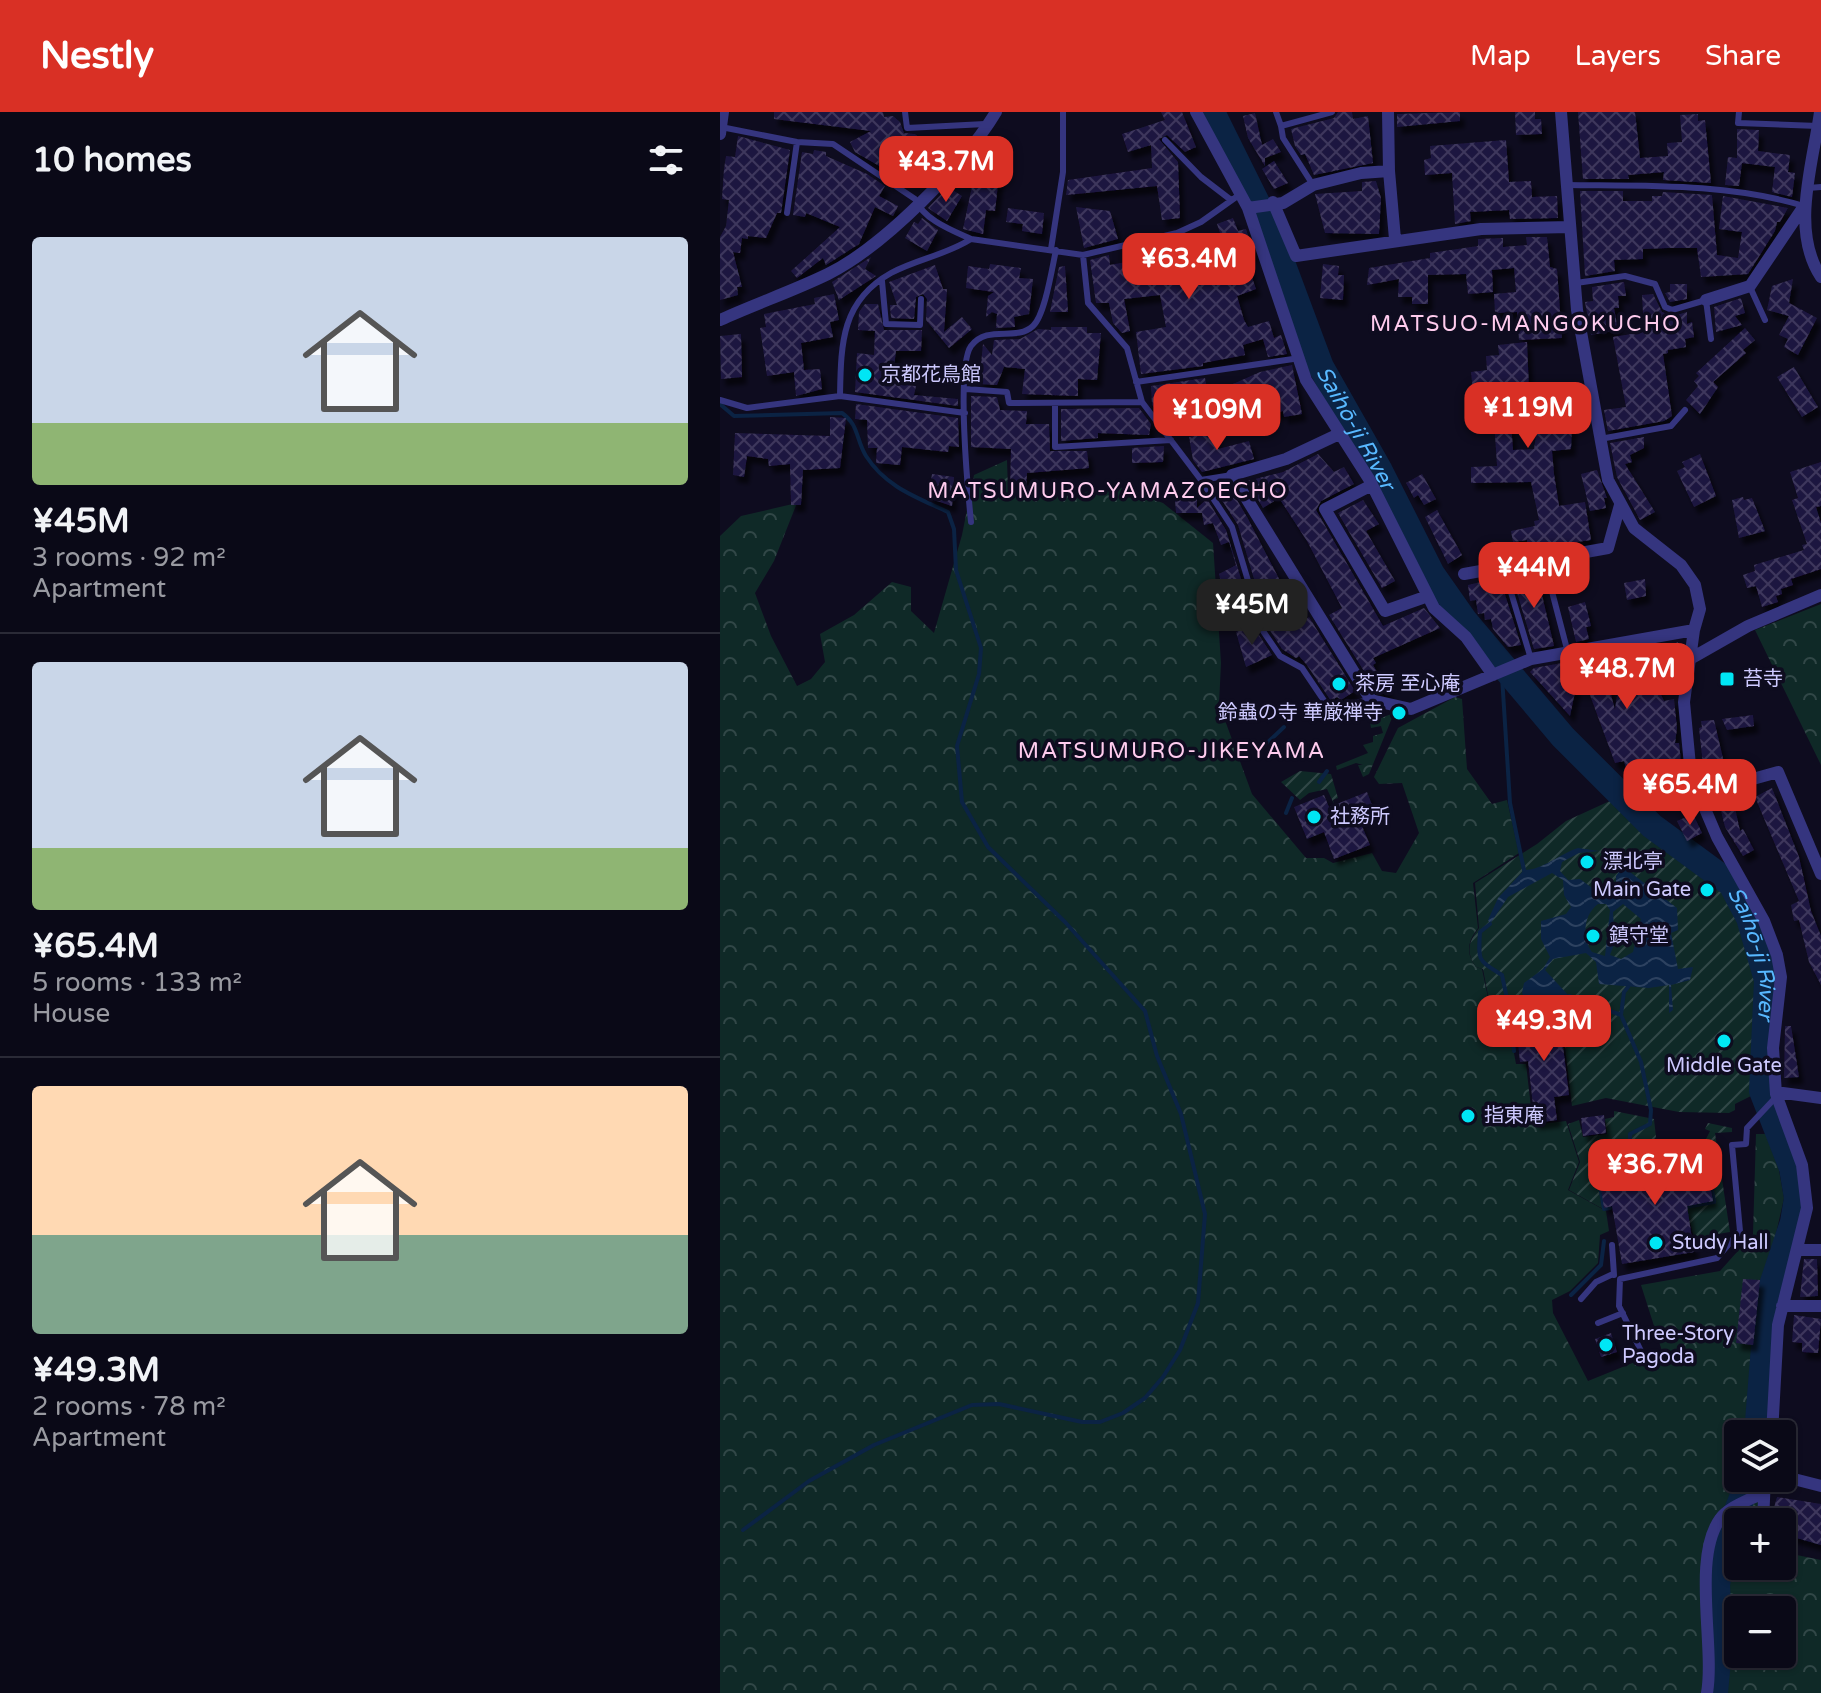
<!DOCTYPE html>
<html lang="en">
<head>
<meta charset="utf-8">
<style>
  body { margin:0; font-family:"Varela Round","Noto Sans JP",sans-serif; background:#131220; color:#f1f3f6; height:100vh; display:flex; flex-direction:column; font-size:30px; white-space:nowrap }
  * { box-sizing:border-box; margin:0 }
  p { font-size:26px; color:#999aa1 }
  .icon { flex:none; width:44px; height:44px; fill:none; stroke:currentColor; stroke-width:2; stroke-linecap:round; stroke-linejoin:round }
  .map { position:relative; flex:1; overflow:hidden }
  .side { display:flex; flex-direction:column; background:#0a0917; width:720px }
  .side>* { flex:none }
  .buttons { position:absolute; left:1004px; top:1308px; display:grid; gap:16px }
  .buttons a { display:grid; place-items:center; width:72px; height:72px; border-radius:8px; background:#0a0917; box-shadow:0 2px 6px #0004,0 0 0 2px #2a2a36; font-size:40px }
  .price { position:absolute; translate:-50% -68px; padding:0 18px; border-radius:16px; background:#d93025; color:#fff; font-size:26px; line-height:52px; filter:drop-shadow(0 2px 4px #0008) }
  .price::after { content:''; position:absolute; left:50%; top:48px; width:24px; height:18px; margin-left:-12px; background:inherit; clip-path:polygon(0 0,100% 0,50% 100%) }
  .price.active { background:#222; color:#fff }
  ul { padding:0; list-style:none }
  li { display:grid; align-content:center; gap:16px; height:424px; padding:0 32px }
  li+li { border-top:2px solid #2a2a36 }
  li span { display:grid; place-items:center; height:248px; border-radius:8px; color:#555 }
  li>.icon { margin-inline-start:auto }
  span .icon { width:144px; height:144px; fill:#fffc; stroke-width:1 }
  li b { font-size:34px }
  h2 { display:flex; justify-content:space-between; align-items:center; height:96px; padding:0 32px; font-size:34px }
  header { display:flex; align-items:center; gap:48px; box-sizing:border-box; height:112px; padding:0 40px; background:#d93025; color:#fff }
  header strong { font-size:38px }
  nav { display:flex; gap:44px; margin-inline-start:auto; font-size:28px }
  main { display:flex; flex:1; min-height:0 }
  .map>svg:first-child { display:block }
  .forest { fill:url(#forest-crowns); fill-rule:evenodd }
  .garden { fill:url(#garden-furrows) }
  .water { fill:url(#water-waves); fill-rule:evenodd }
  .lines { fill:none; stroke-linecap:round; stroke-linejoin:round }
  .stream { stroke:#0b2344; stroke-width:4 }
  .river { stroke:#0b2344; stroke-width:26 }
  .building { fill:url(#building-cross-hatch); filter:url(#shadow) }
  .service { stroke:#35357f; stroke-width:6 }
  .minor { stroke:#35357f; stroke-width:12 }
  .poi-dot { fill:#00e6f5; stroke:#0e0c1f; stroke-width:3 }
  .labels { text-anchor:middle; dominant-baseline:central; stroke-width:7; stroke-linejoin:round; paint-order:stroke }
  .poi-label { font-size:20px; fill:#cecaff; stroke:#0e0c1f; text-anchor:start }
  .neighbourhood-label { font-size:22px; letter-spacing:2px; fill:#fce; stroke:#0e0c1f }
  .water-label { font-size:22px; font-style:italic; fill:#58b8ff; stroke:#0e0c1f }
</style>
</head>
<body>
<header>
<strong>Nestly</strong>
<nav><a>Map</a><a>Layers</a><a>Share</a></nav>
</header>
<main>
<section class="side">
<h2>10 homes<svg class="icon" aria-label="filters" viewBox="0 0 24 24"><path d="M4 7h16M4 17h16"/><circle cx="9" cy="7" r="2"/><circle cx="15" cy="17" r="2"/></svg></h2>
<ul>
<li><span style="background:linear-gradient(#c9d6e8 75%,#8fb573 0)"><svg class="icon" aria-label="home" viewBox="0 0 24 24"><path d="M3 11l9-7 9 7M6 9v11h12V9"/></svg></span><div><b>¥45M</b><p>3 rooms · 92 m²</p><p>Apartment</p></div></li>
<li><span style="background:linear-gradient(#c9d6e8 75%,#8fb573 0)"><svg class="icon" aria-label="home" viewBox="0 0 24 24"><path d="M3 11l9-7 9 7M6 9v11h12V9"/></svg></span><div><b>¥65.4M</b><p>5 rooms · 133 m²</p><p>House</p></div></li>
<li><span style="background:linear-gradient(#ffd9b3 60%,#7fa58c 0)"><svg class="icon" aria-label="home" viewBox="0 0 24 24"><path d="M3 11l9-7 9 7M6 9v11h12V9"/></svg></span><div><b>¥49.3M</b><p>2 rooms · 78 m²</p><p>Apartment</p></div></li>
</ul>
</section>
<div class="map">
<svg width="1101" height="1581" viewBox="0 0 1101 1581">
  <defs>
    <pattern id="forest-crowns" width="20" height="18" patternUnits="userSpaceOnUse" patternTransform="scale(2)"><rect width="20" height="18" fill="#0f2927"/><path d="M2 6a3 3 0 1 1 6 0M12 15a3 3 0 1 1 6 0" fill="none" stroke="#314747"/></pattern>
    <pattern id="garden-furrows" width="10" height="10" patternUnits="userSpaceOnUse" patternTransform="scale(2)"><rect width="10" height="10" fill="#0f2927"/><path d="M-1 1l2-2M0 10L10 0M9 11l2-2" fill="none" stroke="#314747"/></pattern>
    <pattern id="water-waves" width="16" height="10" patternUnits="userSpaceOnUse" patternTransform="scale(2)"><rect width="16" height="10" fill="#0b2344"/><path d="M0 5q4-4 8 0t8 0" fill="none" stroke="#2d4260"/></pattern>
    <pattern id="building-cross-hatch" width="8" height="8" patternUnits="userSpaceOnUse" patternTransform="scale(2)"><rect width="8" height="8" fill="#1e1740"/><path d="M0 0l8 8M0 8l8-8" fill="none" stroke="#3e375d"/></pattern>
    <filter id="shadow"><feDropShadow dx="4.5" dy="7" stdDeviation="2" flood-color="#0009"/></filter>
  </defs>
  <rect width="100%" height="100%" fill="#0e0c1f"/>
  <path class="forest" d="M287,348L288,378L344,384L397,374L443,391L493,431L501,551L499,592L532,682L586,746H604L613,751L652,741L662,759L676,761L699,721L682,671L659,672L654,665L678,616L735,585L742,587L747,657L772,692L787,688L799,741L753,771L758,816C748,829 745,841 756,855L762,857L771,900L788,909L796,952H806L813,1013L846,1009L859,1050L848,1078L886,1099L889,1119L880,1123L878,1151L850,1179L832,1188L833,1201L868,1269L942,1239L921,1173L1000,1159L1033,1122L1036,1022H1047L1058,1053L1064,1086L1042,1184L1036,1322H1018V1366H1038L1040,1410H1018V1454H1062V1440L1101,1448V1581H0V424L21,404L77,391L54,449L35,481L51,524L77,574L91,567L105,550L100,522L134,503L172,470L191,475V499L214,521L242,423L254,363ZM1018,1498H1062V1542H1018Z
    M1101,492V653L1035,518Z
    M674,601L649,662L643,665L638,653H643L636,651L617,658L616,654L648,641L643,633L653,630V624L663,621L661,614L651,616L650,610Z"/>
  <path class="garden" d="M580,659L611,662L618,686L613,688L615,694L607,677L589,681L580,688L561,670Z
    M892,688L933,723L1004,775L1037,860L1033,983L1015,992V998L1009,1001L959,1000L886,986L852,994L840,893L771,899L763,857L756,855C745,840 749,829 759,816L755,771L817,732L846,709Z
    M894,999L934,1007L936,1025L915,1048L907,1046L882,1049V1055L876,1056L883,1097L849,1078L860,1050L848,1012L859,1008L863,1025L887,1022L885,1007L894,1005Z
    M988,1011L1012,1016V1020L995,1021L1010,1120L974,1126L970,1110L921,1116L932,1102L995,1091L988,1045L990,1037L984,1031L990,1019L985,1017Z"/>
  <path class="water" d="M858,736L879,739L859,741L842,750L840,759L848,768L860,767L883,784H896V764L901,757H906L957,796L958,818L951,821L958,857L973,855L970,868L951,873L953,898L949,901V873L929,876L879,872L876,850L866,841L833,847L825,858L849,884L846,888L807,889L802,881L804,871L823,857L830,845L821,827V809L846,802L851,795L844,783L843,768L832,761L788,785L770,812L768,808L778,786L804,758C820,759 842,741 858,736ZM878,792H886L890,798L885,844L872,840C862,826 863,803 878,792ZM903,792L921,807L913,840L901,847L890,843L895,830L893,800Z"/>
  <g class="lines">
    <path class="stream" d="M0,292L14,304L122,301C139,313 136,328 146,344C166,375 196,385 228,400L234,417L236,458L261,536L259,562L237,634L242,690L268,735L345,810L425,899L437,944L461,1002L485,1102L478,1191L460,1238L443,1265L425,1286L403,1301L380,1310H362L279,1292L252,1293L154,1333L89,1369L23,1418
      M781,548L790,691L804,758
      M547,631L564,615
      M599,670L607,659
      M566,701L572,686
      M770,812L760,820C758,850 758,848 782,863L790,901
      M908,875L904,880L901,903L921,950L931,998L930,1012L910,1022V1035
      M849,884L901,903
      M769,904L770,908L790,906
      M790,905L794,939
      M925,1060L924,1057L941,1054V1048L961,1045L962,1050L986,1046L994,1090L965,1095
      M890,1096L884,1097L879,1068L886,1066L883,1053L905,1049L907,1060L912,1059L913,1065
      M851,1183L881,1153L884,1129"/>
    <g class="river">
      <path id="s1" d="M492,0L548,113L601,255L660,359L712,462L745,509L843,625L932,714L1011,772L1029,806L1047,868L1042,979L1072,1056L1077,1086L1073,1110L1048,1185L1037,1322"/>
      <path d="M995,1581L1000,1526L997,1473L1004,1431L1030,1366"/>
    </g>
  </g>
  <path class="building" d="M54,0H163L164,5L173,4L180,10L184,21L195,22L215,38L220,32L231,40L211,65L192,50L180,66L135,40L130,30L151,19L54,7Z
    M441,0H462L476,35L465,40L447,23L439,27L458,50L460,106L442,108L437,74L346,83L348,68L432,56L431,33L408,40L402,22L445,8Z
    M618,0H632L633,7L648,4L653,51L594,63L585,42L581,43L575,34L571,17L614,6Z
    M740,0V9L677,15V2Z
    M795,0H815V7H821L822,22L796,23Z
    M858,0H915L920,46L948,44L947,31L962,30L960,3L978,2V9L985,8L991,71L943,68L944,60L908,63L909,67H863Z
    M535,1L542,33L553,27L561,40L545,46V54L528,26L523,4Z
    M1017,17L1039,18L1038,39L1070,43L1068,60L1075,61L1072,85L1052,80L1055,55L1022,51L1019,74L1005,73L1008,45L1017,46Z
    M18,24L70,38L61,101H57L46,126L28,124V127L22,126L20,141L13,140L22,175H17L18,183L0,188V125L6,114L9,88L2,87L4,57L6,44L15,45Z
    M786,28L789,70L811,69L812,85L837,84L838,106L790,107L789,98L750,100L751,109L735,112L732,61L705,63L704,48L711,46L710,34Z
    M94,38L106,40V44L147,62L165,74L159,84L178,94L173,104L155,95L139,132L106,153L103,146L77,166L71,159L120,115L86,101L85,105L73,103L82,40L93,42Z
    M554,49L568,71L554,77L542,57Z
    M255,60L279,63L275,99L266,98L263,122L243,117Z
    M656,69L661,86L659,122L605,121L595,82L642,79V70Z
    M228,75L242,84L227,109L208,96Z
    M860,79H903V89H932V84H942L943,80L992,83L997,143L1018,146L1022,120L999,117L1003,84L1068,96L1060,110H1057L1055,119L1028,162L981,165L977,136H948L923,137V147L894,148L895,159L865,164Z
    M356,95L390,99L398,127L364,136Z
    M288,96L324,101L322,122L302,119L303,112L286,110Z
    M202,106L218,118L207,139L185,126L194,110L198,112Z
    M513,106L518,119L526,117L534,142L525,145L536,177L517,184L524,208L528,215L549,209L554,226L561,223L567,242L548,245L543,227L523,233L525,243L483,251V254L421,262L416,220L446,215L440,183L404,187L410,219L402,221L393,211L389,191H376L370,148L389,143L390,153L453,141L452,135L501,124L497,112Z
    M806,125H827L830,155L837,157L842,226L799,228L797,200L775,201L774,182L796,180L794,156L772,158L773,180L748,182L746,162L708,163V192H692V185H678L679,167L647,173L649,156L710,146V141L758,134V127L783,126V135L807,133Z
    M151,145L145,157L156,164L119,188L112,170Z
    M270,152L301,156L299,166L313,167L309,202L294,205L295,215L276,216L277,202L272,200L266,205L268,184L274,180L246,176L248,154L269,157Z
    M603,152L619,154L618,163H624L623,188L600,186Z
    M215,153L223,177H227L224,220L242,205L252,217L229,236L206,208L207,187L203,182L196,185L194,207L171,206L170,193H177L169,170Z
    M345,154L348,200H330L339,155Z
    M1073,167L1069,191L1097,206L1078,243L1064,235L1068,227L1059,223L1069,204L1047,198L1052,174Z
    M904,170L906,184H898L899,196H894L898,218L871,223L865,190L873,189L872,175Z
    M950,172H967V187L950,190L945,181L950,180Z
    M114,182L119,208L110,210L113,225L81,231L84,258L100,257L102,277L76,284L74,260L47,264L40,216L46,215L44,202L95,192L94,186Z
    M933,182L942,200L953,204L967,200V212L972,210L974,225L965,227L966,235L948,238V241L943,242L952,304L944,309L888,319L884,298L906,295L893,225L924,220L922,183Z
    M1021,186L1025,201L1015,204L1022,213L996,220L994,195Z
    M145,192H158L164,218H202L201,239H176L172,271L196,274L194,283L238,287V294L135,280L137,241L154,243L155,219L138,218L139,200Z
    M331,215H367V221H381L377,268L358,267V284L302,282L305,257L284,255L277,273L259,272L263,232L272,243L274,228L300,227L318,217L331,218Z
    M1025,216L1035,228L1023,238L1026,241L993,270L998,275L980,302L966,288L978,274L974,269L979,264L976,261Z
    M21,222L22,265L1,267L0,224Z
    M807,230L809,278L824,276L826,289L812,290L814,308L791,311L793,338L814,337L817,316L852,313L851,337L832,339L834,362L839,394L865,390L871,428L808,437L807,428L793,430L791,419L815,414L814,409L819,408L811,370L751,371V355L777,354L772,277L753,280L751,260L767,258L766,244L779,243L778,233Z
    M572,253L582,302L564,305L563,299L520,312L513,272L540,260Z
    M1074,255L1098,295L1082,305L1057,265Z
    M485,266L488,282L482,283L486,311L476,313L472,286L448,289L451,309L445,310L432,293L431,274Z
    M251,284L277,285L280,298L307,299L306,312H329L330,339H367L369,356L307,361L306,377L290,376L291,337L251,335Z
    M136,292L238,306L239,335L229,334L228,340L182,335L180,353L156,351L157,336H148L147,308L135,307Z
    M419,296L431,312L429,323L378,321V326L341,329V297Z
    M110,305L126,306L120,356L83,358L81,393H71L70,352L49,354L48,347L27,344L24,365L13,363L15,321L110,324Z
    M495,319L498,337L529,329L534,347L482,360L473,348L469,325Z
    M924,325V336L910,343L912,350L905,352L935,400L920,408L897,365L890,331Z
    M444,334L443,350L412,351V336Z
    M598,342L614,360L624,355L634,372L601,389L596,398L663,514L704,496L720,516L653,546L656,551L653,553L671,583L657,580L609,503L622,496L587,429L559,386L543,396L527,369L563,360Z
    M980,342L996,384L974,395L957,359L965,355L962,350Z
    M1101,350V394L1096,395L1101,411V457L1071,467L1073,473L1061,477L1062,482L1056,484L1058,490L1042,495L1036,474L1027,476L1023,463L1035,459L1034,453L1084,438L1082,433L1087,432L1072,388L1078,386L1070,360Z
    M877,358L887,386H884L886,396L870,399L861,362Z
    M212,362L234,365L232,394L208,386Z
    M702,362L716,387L704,393L698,383L694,386L686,371Z
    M503,373L504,382L511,378L527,405L570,488L549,501L542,494L518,413L496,379Z
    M461,382H477V396L487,387L506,418L526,483L505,488L499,462L516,453L509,430L501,433L493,411L484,413L482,401H456L455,388H461Z
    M1023,385L1024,388L1032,386L1045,419L1019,426L1012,388Z
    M643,388L659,412L646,419L675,469L662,476L618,401Z
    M717,398L742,443L728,452L705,405Z
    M808,460L809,464L814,463L822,483L834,534L814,537L792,464Z
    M925,467L926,484L907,488L904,471Z
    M761,470L762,476L782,473L801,533L788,535L773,517L771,507L765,508L764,501L758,502L756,488L750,489L748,473Z
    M865,490L871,514L866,515L869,527L856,530L848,495Z
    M576,498L586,507L589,505L635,579L621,588L617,585L611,589L587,553L579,544L576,546L562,537L549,517Z
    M530,515L535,526L539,523L552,543L526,555L516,520Z
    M958,530L960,552L947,555L949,558L933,566L944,589L954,587L957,616L955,631H959L962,659L930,669L934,686L922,690L917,673L911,674L904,649L895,651L860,556L850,604L810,560L814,556L881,544L895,598L903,540L915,538L917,548Z
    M1033,603L1034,614L1007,618L1002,607Z
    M994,608L1006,659L984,662L979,616L982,615L981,609Z
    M1052,676L1079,745L1091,799L1101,824V873L1089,850L1079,808L1074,809L1071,793L1079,789L1035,685Z
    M647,680L654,698L639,707L650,733L614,747L604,720L587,727L574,695L604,683L609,695Z
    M1015,696L1020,719L1023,717L1034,738L1023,744L1005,715L1001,699Z
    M973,702L982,721L967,729L957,709Z
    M839,902L849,983L834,985L837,1008L815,1011L808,949L800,950L796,912L813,910L812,905Z
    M1065,914H1071L1079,965L1064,966Z
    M884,1003L886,1021L863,1024L861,1006Z
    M961,1045L962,1051L985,1047L993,1089L967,1094L974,1140L902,1152L892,1094L884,1096L880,1069L887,1067L884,1053L904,1050L906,1061L943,1054L942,1048Z
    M1084,1147H1097L1098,1184L1080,1185Z
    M1023,1167L1040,1168L1033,1233L1016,1231Z
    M1074,1203L1101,1207L1098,1241L1082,1240V1231L1072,1230Z
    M891,1221L897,1240L881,1245L875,1227Z
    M1057,1385L1101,1392V1433L1066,1423L1069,1408L1052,1403Z"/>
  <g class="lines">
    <path class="service" d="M185,0L187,16L265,12
      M556,0L561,14L612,0
      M1019,0L1018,11L1098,14
      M561,14L563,26L593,73
      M1,15L77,30L113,32L195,87C204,108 231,118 251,127
      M445,28L481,65L511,88
      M847,73C926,74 1007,71 1084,94
      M1088,76L1101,75
      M67,101L77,30
      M331,137L343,60V0
      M363,143L368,191L407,236L422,290L481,368L512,363
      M162,169L166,212L200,213L201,187
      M856,171L905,164L935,172L945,195L952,198L986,188L991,227
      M1030,175L1045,208
      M416,270L580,246
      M246,277L287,280L289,291L422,290
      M120,284C121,232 121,189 171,161C197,147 226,143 251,127L363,143L457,121L481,110L519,83
      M0,288L27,296L120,284L245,301
      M335,292V335L451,328
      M880,327L951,314L965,298
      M481,368L512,415L543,519L560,544L582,556L609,596L650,588
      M251,410C248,380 236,255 251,234C268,212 296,230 313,214C325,203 332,156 336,138
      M824,449L848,541
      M784,457L811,547
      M542,512L587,485
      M892,1133L894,1163
      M861,1187L876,1170L893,1162
      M878,1211L903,1201
      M923,1243L899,1194L900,1167L997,1146L1020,1119L1012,1033L1026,1032L1027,1016L1057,984"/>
    <path class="minor" d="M476,0L528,96L586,268L649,367L714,496L746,525L773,563
      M841,0L857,198L888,368L914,416L961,453L975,473L980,497L974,518L964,590L971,664L997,725L1044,809L1057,843L1061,865L1053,936L1056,982L1082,1053L1087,1096L1058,1213L1052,1322
      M1100,0C1093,52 1070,118 1101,165
      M0,22L3,0
      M669,59L675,127
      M553,90L576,144L761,117L850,115
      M528,96L563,91L593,73L641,61L669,59L668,0
      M986,188L1030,174L1084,94
      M0,208C35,192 73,179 108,162C164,134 244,53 276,0
      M619,322L566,347L512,363L651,588L691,597L811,547L974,518
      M652,373L605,397L665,499L708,484
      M744,462L888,436L900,393
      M970,547L1028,514L1101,483
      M979,682L1058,660L1101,762
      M1056,980L1101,986
      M1077,1138H1101
      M1062,1194H1101
      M1062,1364L1101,1374
      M1043,1409L1045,1366
      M987,1581C995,1534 972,1446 1000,1407C1008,1395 1030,1388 1042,1381"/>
  </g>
  <g class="poi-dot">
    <circle cx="145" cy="263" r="8"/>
    <rect x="999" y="559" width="16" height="16" rx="4"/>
    <circle cx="619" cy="572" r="8"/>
    <circle cx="679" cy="601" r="8"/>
    <circle cx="594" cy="705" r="8"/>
    <circle cx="867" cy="750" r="8"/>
    <circle cx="987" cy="778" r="8"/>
    <circle cx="873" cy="824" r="8"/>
    <circle cx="1004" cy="929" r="8"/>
    <circle cx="748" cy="1004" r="8"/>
    <circle cx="936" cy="1131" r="8"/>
    <circle cx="886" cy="1233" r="8"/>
  </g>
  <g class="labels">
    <g class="poi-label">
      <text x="161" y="263">京都花鳥館</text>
      <text x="1023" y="567">苔寺</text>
      <text x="635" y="572">茶房 至心庵</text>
      <text x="663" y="601" text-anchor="end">鈴蟲の寺 華厳禅寺</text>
      <text x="610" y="705">社務所</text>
      <text x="883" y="750">漂北亭</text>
      <text x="971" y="778" text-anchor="end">Main Gate</text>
      <text x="889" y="824">鎮守堂</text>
      <text x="1004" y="954" text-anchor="middle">Middle Gate</text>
      <text x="764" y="1004">指東庵</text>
      <text x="952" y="1131">Study Hall</text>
      <text x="902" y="1222">Three-Story<tspan x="902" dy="23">Pagoda</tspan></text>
    </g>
    <g class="neighbourhood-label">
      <text x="806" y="212">MATSUO-MANGOKUCHO</text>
      <text x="388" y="379">MATSUMURO-YAMAZOECHO</text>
      <text x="452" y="639">MATSUMURO-JIKEYAMA</text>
    </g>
    <g class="water-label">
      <text stroke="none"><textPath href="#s1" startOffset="348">Saihō-ji River</textPath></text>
      <text stroke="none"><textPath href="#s1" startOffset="1020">Saihō-ji River</textPath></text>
    </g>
  </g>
</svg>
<div class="buttons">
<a><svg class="icon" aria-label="layers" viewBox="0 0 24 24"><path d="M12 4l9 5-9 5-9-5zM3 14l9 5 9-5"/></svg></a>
<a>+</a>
<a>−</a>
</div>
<b class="price" style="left:226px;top:92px">¥43.7M</b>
<b class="price" style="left:469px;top:189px">¥63.4M</b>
<b class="price" style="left:808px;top:338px">¥119M</b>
<b class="price" style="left:497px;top:340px">¥109M</b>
<b class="price" style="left:814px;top:498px">¥44M</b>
<b class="price active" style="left:532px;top:535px">¥45M</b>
<b class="price" style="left:907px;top:599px">¥48.7M</b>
<b class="price" style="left:970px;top:715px">¥65.4M</b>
<b class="price" style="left:824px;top:951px">¥49.3M</b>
<b class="price" style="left:935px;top:1095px">¥36.7M</b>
</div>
</main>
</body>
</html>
